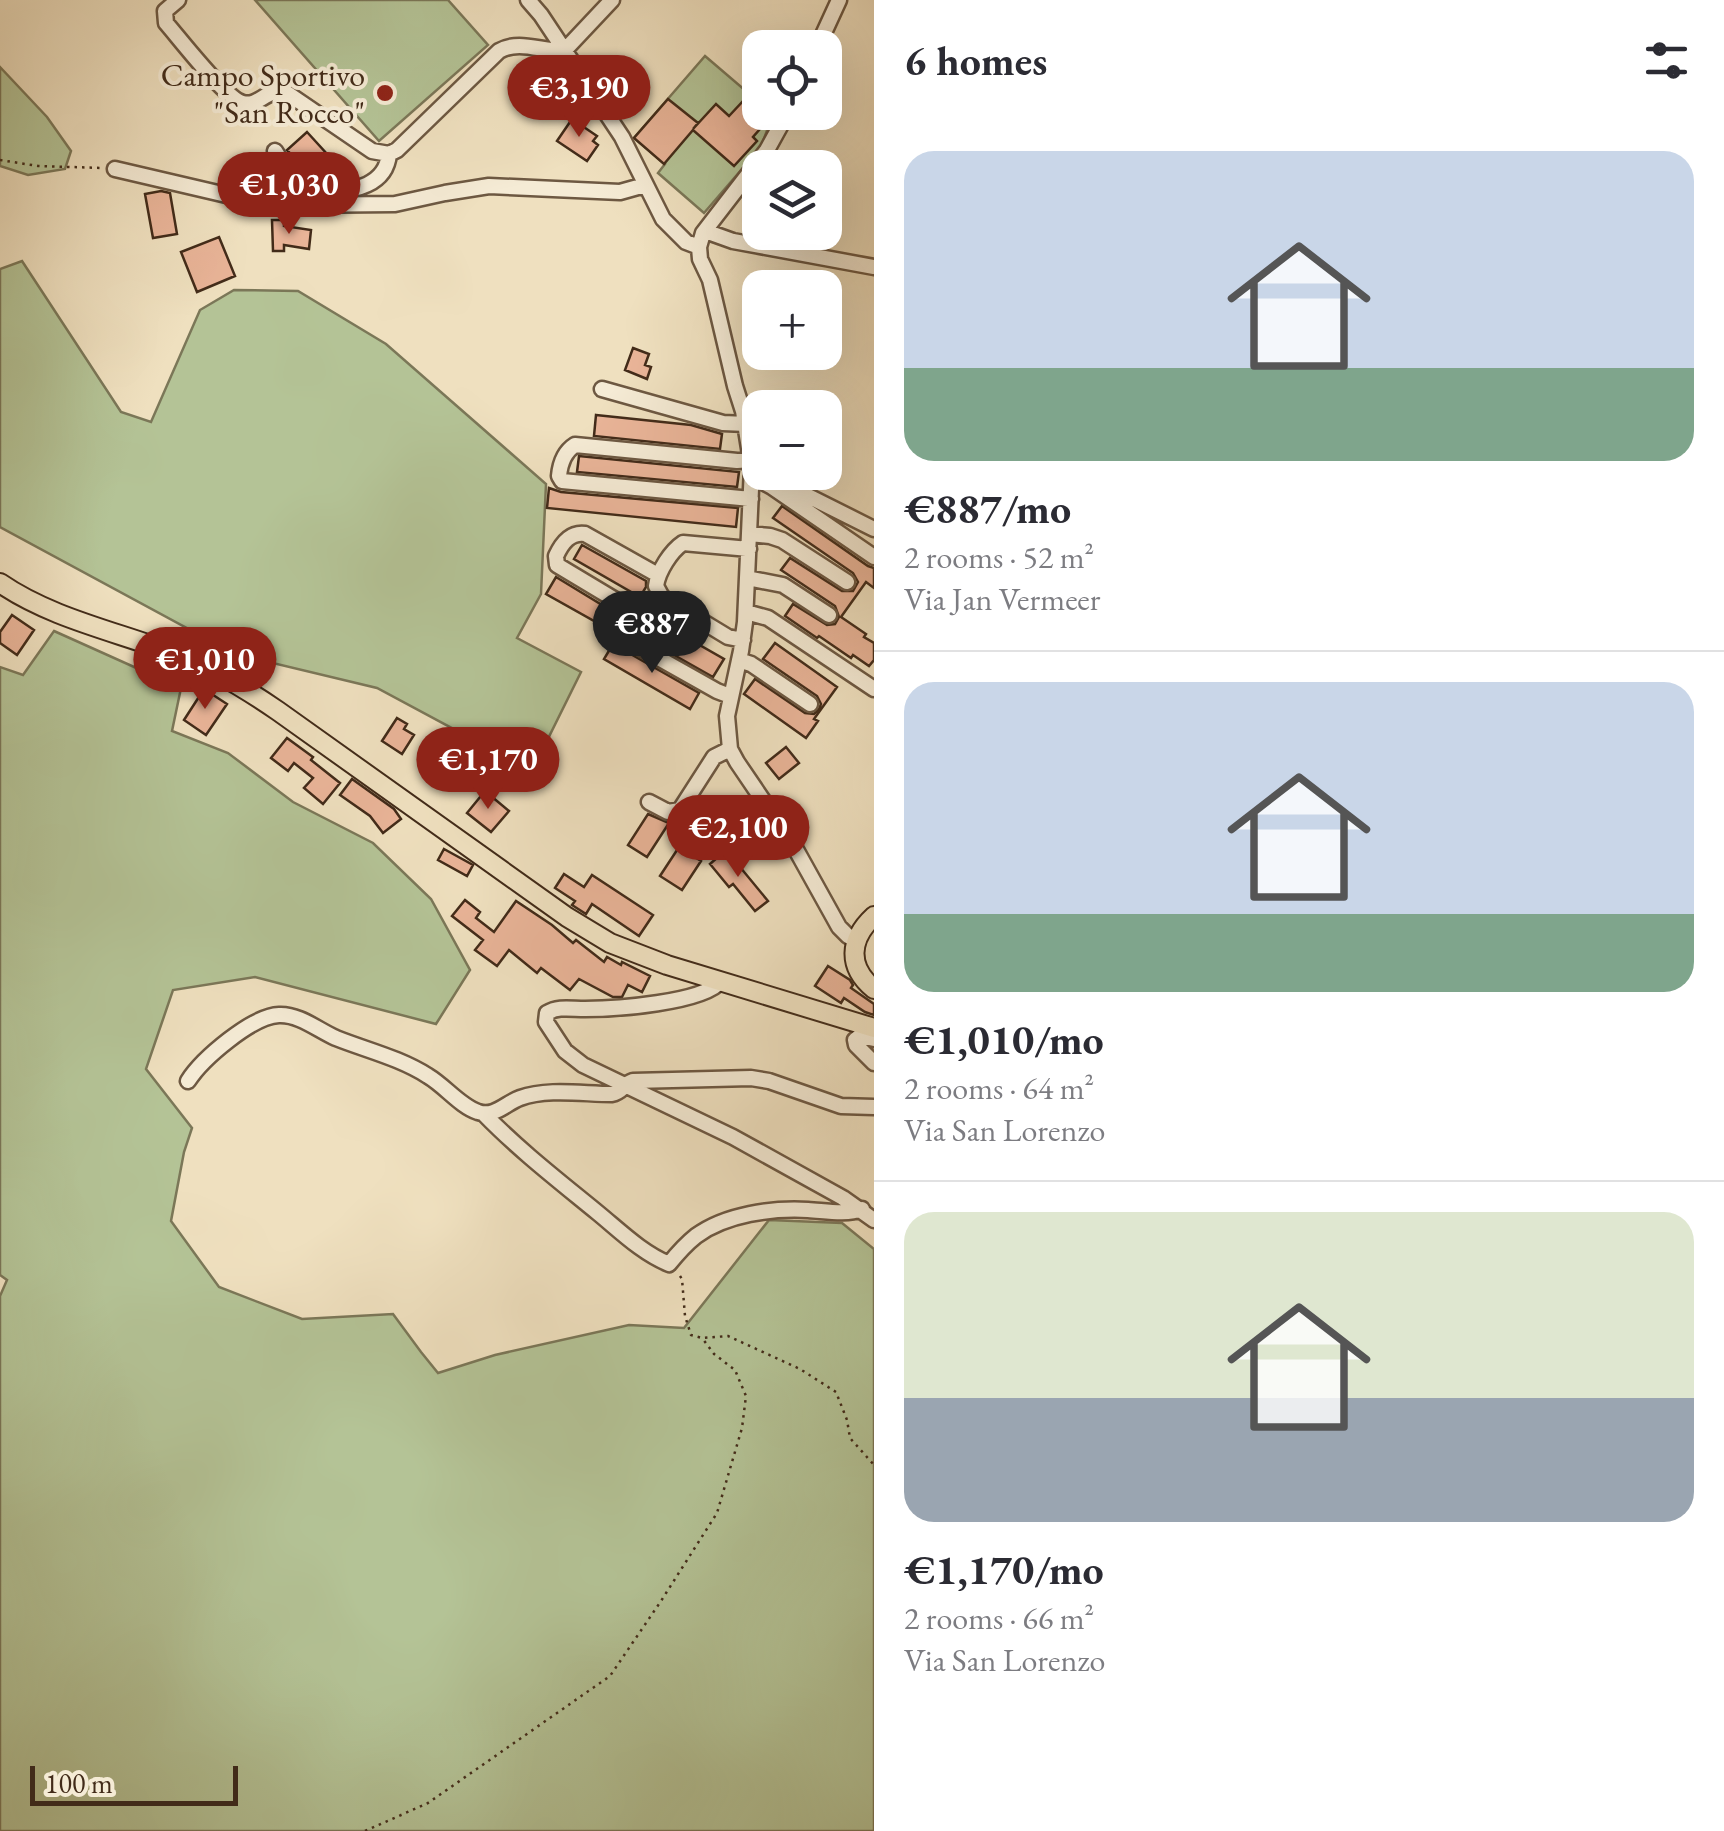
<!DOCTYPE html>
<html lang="en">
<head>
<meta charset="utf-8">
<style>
  body { margin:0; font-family:"EB Garamond",serif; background:#f7f7f7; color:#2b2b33; height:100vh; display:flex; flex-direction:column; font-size:38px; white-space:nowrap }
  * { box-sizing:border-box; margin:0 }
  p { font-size:32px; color:#7c7c81 }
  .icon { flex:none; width:55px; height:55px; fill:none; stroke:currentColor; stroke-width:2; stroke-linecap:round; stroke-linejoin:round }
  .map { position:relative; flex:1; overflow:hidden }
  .details { display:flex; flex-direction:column; background:#fff; width:850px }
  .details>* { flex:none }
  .buttons { position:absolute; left:742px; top:30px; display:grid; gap:20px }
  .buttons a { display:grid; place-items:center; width:100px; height:100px; border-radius:20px; background:#fff; box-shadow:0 10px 40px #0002; font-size:50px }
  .scale { position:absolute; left:30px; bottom:25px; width:208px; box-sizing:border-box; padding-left:10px; border:5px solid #422b19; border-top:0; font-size:28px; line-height:35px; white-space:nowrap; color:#422b19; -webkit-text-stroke:8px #f5ebd5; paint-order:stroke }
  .price { position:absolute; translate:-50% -85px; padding:0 22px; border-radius:35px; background:#8f2418; color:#fff; font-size:32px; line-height:65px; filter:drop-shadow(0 2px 5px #0008) }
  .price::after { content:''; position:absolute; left:50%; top:60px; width:30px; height:22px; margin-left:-15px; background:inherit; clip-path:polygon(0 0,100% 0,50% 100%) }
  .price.current { background:#222; color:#fff }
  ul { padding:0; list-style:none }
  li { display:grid; align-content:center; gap:20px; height:530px; padding:0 30px }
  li+li { border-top:2px solid #e1e1e2 }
  li span { display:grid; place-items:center; height:310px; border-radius:30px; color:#555 }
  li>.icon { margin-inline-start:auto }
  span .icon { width:180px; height:180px; fill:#fffc; stroke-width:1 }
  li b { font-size:42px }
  h2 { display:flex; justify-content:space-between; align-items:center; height:120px; padding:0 30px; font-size:42px }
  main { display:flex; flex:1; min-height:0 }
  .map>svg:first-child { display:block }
  .green { fill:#b4c396; stroke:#7b7758; stroke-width:2.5 }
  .building { fill:#e9b498; stroke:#422b19; stroke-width:2.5 }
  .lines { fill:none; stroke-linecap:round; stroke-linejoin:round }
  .minor-casing { stroke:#6d5842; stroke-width:19 }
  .major-casing { stroke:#422b19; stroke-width:22 }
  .path { stroke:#422b19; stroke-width:2.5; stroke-dasharray:2.5 5; stroke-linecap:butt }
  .minor { stroke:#f5ebd5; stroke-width:14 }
  .major { stroke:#efe0bf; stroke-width:18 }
  .poi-dot { fill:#8f2418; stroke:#f5ebd5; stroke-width:4 }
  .labels { text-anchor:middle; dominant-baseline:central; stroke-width:8; stroke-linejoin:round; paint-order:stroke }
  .poi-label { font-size:32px; fill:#422b19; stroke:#f5ebd5; text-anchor:end }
</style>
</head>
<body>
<main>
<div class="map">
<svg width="874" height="1831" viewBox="0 0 874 1831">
  <rect width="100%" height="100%" fill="#efe0bf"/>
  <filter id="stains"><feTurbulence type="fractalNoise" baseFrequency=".002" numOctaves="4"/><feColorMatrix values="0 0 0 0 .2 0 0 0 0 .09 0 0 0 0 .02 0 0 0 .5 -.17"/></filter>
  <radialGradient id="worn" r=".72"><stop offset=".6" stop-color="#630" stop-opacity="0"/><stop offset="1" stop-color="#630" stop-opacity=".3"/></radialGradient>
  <path class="green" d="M255,0H448L488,45L379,141Z
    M705,56L760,103V112L773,114L761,147L704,213L658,173L665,164L634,138Z
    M0,67L47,117L71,151L65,169L28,175L0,166Z
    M22,261L121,412L151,422L200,310L234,290L298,291L386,344L546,484L541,594L517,638L581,672L532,771L377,688L235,654L0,527V269Z
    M54,631L181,688L172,731L228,753L293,802L373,843L431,899L470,970L436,1024L255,977L173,990L146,1069L192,1128L184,1152L171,1221L219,1287L302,1319L393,1314L421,1352L438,1373L495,1355L629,1325L684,1328L769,1220L842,1223L874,1249V1831H0V1296L7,1280L0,1275V667L23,675Z"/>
  <path class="building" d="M668,99L698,123L693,129L716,104L729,116L744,100L767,121L753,137L757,141L734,166L693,130L664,164L634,138Z
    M572,119L597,136L593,141L598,145L587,161L557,141Z
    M307,132L337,165L319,180H316L287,150Z
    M161,191L170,193L177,234L153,238L145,194Z
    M272,220H284V226L311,230L309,249L284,245V251H273Z
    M219,237L235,276L197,292L181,252Z
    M633,348L649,354L645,365L651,367L647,379L625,370Z
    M596,415L691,425L722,434L720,449L594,436Z
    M579,456L739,472L737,487L577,472Z
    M549,488L561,492L738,508L736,527L547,508Z
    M782,506L868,566L874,568V588L866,582L841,617L866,634L864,637L874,643V660L869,666L853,655L851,658L819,636L817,638L785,616L793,604L827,625L835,624L839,617L835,606L781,570L790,558L842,591H853L858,582L853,573L773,518Z
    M582,545L646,581V587L640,597L574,559Z
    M556,577L617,614L632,619L638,610L724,659L713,677L626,628L620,627L612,631L546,594Z
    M12,615L34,630L17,655L0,643V632Z
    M775,643L837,687L814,719L818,721L806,738L744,694L755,679L805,713L814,714L819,709L821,704L817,696L763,659Z
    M613,644L699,693L690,709L604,659Z
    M204,689L227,704L206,735L184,720Z
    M397,718L407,724L404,729L414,735L402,754L382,741Z
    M287,738L313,757L311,760L340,783L323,804L304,788L313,778L294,763L288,771L271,758Z
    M786,747L799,763L779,779L766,763Z
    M352,779L394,809L401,819L383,833L370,816L340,795Z
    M485,791L509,811L491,832L467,813Z
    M746,806L763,826L735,850L718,830Z
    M648,814L669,823L647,857L628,845Z
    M679,847L701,861L682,890L660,876Z
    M444,849L473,865L467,876L438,860Z
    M726,850L768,901L755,911L733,884L729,887L710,864Z
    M564,874L584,887L592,875L653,915L639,936L592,904L586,914L572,905L575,901L555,888Z
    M465,900L480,912L476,918L494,932L516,901L552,925L573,943L576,940L604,962L607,957L621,965L622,962L650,976L642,992L628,985L622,997H613L579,979L570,990L541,968L537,973L509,950L497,966L475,950L483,940L452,916Z
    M828,966L850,980L853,985L851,988L874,1004V1015L865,1012L844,998L841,1003L815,986Z"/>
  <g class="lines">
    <g class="minor-casing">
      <path id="minor" d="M178,0L165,11L166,23C180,39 226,99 243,103C260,107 266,87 287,93L372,151L389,154L397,150L499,51C520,39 542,52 564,51L612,0
        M528,0L541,15L622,137L663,219L686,242L699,247
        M817,48L839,0
        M788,112L767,150L703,233L699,247L700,259L710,280L735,386L743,411L752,467L745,622L741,651L727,716L730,749L737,762L794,846L839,927L848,936L857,940
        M275,151C283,163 291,181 305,188C312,192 320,191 328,191C354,192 386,185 389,154
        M115,169L235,197L287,205L395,204L445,193L489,186L620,192L645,185
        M705,231L733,241L874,267
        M602,389L723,423L746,424
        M751,460L737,461L575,445C564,452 560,465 559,476L562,481L751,499
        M762,473L874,529
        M752,480L763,482L772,487L874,557
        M750,534L770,536L782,540L847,582
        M747,578L783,585L829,615
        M622,604L557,565L556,556C562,543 570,532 585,534L658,575
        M746,612L768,618L874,689
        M621,637L717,691L730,696
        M743,640L728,637L662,597L656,586C658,571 671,551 683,543L749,549
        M739,660L751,664L810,704
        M649,802L668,812L680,810L714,757L730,749
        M721,981C703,1003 614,1009 585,1009C571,1009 558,1006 547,1013L546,1022L565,1051L583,1065L733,1137L843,1198L874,1220
        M874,1039L860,1036L855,1040L856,1045L874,1063
        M188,1081C202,1059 252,1016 279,1015C299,1014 318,1030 336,1038C366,1050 400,1058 428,1076C445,1086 460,1106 478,1112C494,1118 506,1103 520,1098C548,1088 583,1094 612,1094C622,1092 624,1084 633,1081L751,1078L769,1081L841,1106L874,1107
        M484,1114C519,1150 559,1181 598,1213C620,1231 642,1253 669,1264C677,1254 686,1244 696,1236C726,1214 772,1208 808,1210C826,1211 846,1215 862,1209"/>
    </g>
    <g class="major-casing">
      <path id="major" d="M0,583C52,619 119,632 178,655C214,669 246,689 278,711L567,917L610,943L667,965L874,1028
        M874,916C849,939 847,967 874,989"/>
    </g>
    <path class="path" d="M0,160L38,166L103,168
      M680,1276L682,1279L685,1316L691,1335L702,1338L728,1336L800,1369L836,1392L847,1420L850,1438L874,1465
      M365,1831L428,1803L610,1676L661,1601L717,1513L742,1428L746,1396L735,1370L714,1354L702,1338"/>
    <use href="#minor" class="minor"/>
    <use href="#major" class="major"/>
  </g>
  <circle class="poi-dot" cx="385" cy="93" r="10"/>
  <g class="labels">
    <g class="poi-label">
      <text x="365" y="75">Campo Sportivo<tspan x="365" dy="37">"San Rocco"</tspan></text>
    </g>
  </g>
  <rect width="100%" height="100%" filter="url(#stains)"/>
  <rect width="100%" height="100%" fill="url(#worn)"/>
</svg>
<div class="buttons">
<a><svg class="icon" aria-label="locate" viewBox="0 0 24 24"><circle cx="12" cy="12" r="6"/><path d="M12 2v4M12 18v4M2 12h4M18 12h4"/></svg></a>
<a><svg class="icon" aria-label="layers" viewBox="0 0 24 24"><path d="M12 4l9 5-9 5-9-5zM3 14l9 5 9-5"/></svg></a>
<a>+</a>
<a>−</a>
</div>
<div class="scale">100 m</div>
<b class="price" style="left:579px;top:140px">€3,190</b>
<b class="price" style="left:289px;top:237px">€1,030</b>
<b class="price current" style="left:652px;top:676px">€887</b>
<b class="price" style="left:205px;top:712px">€1,010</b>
<b class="price" style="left:488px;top:812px">€1,170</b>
<b class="price" style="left:738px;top:880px">€2,100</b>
</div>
<section class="details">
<h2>6 homes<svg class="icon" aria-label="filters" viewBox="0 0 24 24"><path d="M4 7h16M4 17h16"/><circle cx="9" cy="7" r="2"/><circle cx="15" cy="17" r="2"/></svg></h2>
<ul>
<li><span style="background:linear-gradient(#c9d6e8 70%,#7fa58c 0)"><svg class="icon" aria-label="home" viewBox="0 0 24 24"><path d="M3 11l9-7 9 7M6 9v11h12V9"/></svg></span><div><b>€887/mo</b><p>2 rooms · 52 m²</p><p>Via Jan Vermeer</p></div></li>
<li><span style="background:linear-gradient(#c9d6e8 75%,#7fa58c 0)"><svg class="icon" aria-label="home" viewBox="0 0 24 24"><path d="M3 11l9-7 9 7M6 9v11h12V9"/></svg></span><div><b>€1,010/mo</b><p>2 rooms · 64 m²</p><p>Via San Lorenzo</p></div></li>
<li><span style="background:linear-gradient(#dfe7d0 60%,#9aa5b1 0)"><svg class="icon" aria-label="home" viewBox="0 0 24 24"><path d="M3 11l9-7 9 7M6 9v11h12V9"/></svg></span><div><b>€1,170/mo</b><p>2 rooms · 66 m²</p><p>Via San Lorenzo</p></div></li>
</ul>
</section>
</main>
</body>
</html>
